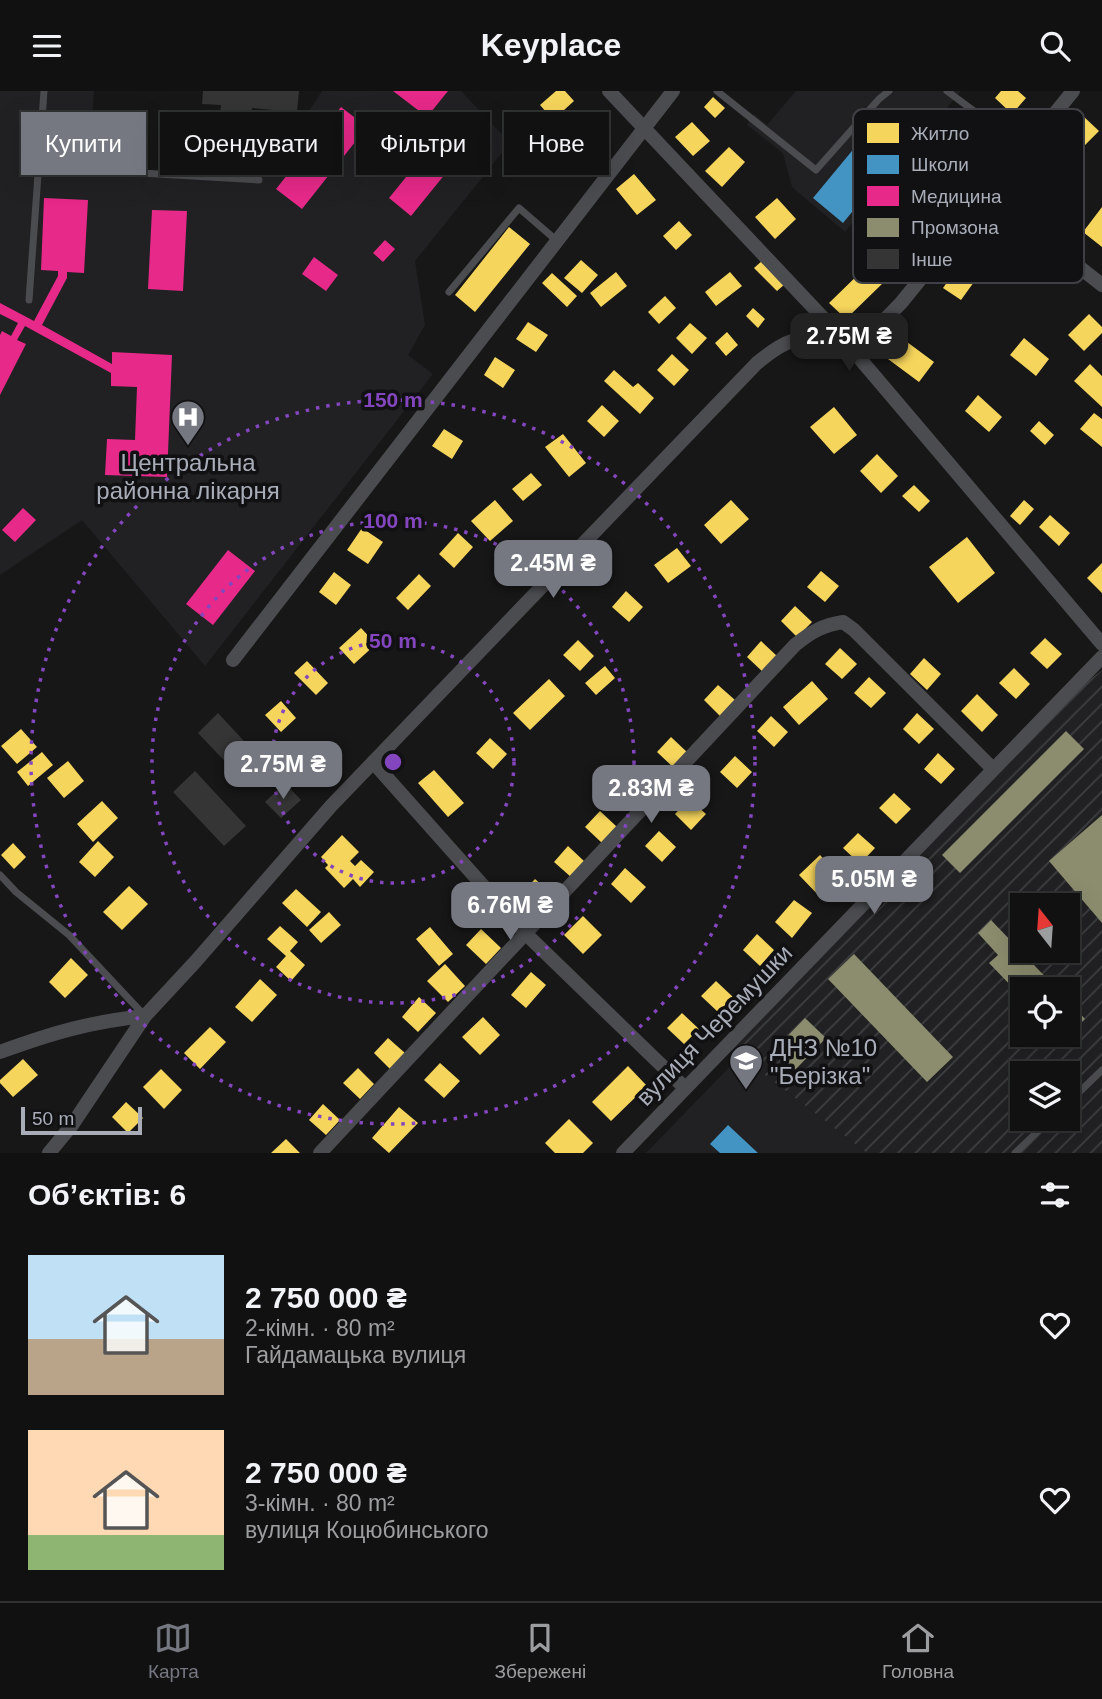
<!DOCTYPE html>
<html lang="uk">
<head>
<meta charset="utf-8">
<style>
  body { margin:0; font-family:Arial,sans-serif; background:#1e1f1f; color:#f1f3f6; height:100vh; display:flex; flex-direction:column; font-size:26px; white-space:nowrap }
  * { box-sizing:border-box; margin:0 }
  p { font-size:23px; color:#9c9d9f }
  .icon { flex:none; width:38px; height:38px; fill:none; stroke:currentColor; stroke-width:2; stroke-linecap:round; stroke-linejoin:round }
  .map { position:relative; height:1062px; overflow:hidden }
  .panel { display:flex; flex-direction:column; background:#111; flex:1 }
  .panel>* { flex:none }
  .banner { position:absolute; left:21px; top:21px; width:700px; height:63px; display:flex; gap:14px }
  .needle { width:46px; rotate:343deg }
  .fabs { position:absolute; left:1010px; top:802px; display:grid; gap:14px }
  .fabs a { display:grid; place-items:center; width:70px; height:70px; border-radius:0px; background:#111; box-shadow:0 7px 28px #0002,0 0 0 2px #303131; font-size:35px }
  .scale { position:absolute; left:21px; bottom:18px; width:121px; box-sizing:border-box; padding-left:7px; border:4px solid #a8adb8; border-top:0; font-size:19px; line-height:24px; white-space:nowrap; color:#a8adb8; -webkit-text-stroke:5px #111113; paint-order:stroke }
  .price { position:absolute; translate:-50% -60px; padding:0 16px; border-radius:14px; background:#757880; color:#fff; font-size:23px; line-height:46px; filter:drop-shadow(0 2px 4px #0008) }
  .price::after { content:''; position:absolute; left:50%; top:42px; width:21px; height:16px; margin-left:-10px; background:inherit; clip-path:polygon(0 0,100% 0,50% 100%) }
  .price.on { background:#222; color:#fff }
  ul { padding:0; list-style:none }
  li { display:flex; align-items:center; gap:21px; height:175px; padding:0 28px }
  li span { display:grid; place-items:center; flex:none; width:196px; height:140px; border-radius:0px; color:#555 }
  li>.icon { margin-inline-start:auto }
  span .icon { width:84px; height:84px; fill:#fffc; stroke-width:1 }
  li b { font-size:30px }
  h2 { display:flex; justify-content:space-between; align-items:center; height:84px; padding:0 28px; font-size:30px }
  .pill { padding:0 24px; border-radius:0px; background:#111; box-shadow:0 7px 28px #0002,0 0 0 2px #303131; font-size:24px; line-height:63px }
  .pill.on { background:#757880; color:#fff }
  header { display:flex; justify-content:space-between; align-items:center; height:91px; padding:0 28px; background:#111; font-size:32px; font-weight:600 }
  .tab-bar { display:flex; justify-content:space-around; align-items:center; height:98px; border-top:2px solid #303131; background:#111; font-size:19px; color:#9c9d9f }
  .tab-bar a { display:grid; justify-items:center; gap:4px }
  .tab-bar .on { color:#757880 }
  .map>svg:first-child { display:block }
  .built { fill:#212123 }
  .industrial { fill:url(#industrial-furrows); fill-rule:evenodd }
  .homes { fill:#f6d55c }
  .schools { fill:#4393c3 }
  .health { fill:#e7298a }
  .industry { fill:#8c8c6e }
  .building { fill:#353536 }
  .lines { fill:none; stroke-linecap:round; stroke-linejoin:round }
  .lane { stroke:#4b4c50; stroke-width:7 }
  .street { stroke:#4b4c50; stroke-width:14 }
  .ring { fill:none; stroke:#8446be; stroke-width:3.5; stroke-dasharray:3.5 7 }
  .labels { text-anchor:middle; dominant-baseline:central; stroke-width:7; stroke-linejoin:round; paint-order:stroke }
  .poi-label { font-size:24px; fill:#a8adb8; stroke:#111113 }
  .street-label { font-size:24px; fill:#a8adb8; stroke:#111113 }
  .key { fill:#111113; stroke:#3e4045; stroke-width:2 }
  .key-label { font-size:19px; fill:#a8adb8 }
  .centre { fill:#8446be; stroke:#111113; stroke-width:3.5 }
  .ring-label { font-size:21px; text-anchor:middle; font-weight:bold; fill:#8446be; stroke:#111113; stroke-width:7; stroke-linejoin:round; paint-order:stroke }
</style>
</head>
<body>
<header><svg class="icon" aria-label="menu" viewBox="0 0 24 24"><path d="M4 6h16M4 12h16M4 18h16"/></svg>Keyplace<svg class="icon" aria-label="search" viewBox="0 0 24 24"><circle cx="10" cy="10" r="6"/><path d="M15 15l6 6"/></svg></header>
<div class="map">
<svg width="1102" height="1062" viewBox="0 0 1102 1062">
  <defs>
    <pattern id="industrial-furrows" width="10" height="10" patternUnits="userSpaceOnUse" patternTransform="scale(1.75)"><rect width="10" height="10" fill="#212123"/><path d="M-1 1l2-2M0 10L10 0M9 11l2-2" fill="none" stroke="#3e3f41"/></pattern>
  </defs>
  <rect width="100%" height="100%" fill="#171717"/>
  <path class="built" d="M0,0H94L89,75L255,86L270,80L322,0H461L510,52L415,170L425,234L408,264L433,283L205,575L82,429L0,484Z
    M796,0H961L845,141L792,96L783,62L747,34L754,23L767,34Z
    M740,965L867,1062H646Z"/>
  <path class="industrial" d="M1102,579V1062H867L731,958L1088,590ZM1022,814H1068V859H1022ZM1022,898H1068V943H1022ZM1022,982H1068V1027H1022Z"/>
  <path class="homes" d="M556,0H565L574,10L553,29L540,14Z
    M1001,0H1018L1026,7L1012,23L995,7Z
    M713,6L725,17L715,27L704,16Z
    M1082,24L1099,40L1084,55L1067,40Z
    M588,30L600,43L580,61L567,48Z
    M692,31L710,50L693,65L675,46Z
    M729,56L745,71L722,96L705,80Z
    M634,83L656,109L637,124L616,98Z
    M777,107L796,128L775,148L755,126Z
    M1102,116V156L1083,141Z
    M679,130L692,144L676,159L663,145Z
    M509,136L530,153L475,221L455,204Z
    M581,169L598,184L582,202L564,187Z
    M763,169L785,193L777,200L754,177Z
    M961,172L979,184L961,209L943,197Z
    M867,175L883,192L846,228L829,212Z
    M616,181L627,195L601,216L590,202Z
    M730,181L742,195L716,215L705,201Z
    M552,182L577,205L567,216L542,192Z
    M665,205L676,217L659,233L648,221Z
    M753,217L765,228L758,237L746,225Z
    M1089,223L1102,236V242L1084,260L1068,244Z
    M528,231L548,244L536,261L516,248Z
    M690,232L707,247L692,263L676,247Z
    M727,241L738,254L726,265L715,252Z
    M1024,247L1049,268L1036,285L1010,264Z
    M903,248L934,271L919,291L888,268Z
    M672,263L689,279L674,295L657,279Z
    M495,266L515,279L503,297L484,284Z
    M1090,273L1102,285V316L1074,290Z
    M614,279L633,296L638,292L654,307L640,323L604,290Z
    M978,304L1002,326L989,341L965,320Z
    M602,314L619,330L604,346L587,330Z
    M834,316L857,344L834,363L810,336Z
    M1094,322L1102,328V356L1080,338Z
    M1039,330L1054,344L1045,354L1030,340Z
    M444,338L463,350L452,368L432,355Z
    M563,343L586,372L569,386L545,356Z
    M877,363L898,385L881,402L860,380Z
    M531,382L542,394L523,410L512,398Z
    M914,394L930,410L919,421L902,405Z
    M495,409L513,430L490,450L471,430Z
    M731,409L749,428L721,453L704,434Z
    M1024,409L1034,418L1020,434L1010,425Z
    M1050,424L1070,442L1059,455L1039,436Z
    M362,437L383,451L368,473L347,459Z
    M458,442L473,456L454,477L439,463Z
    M967,446L995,482L958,512L929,476Z
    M677,457L691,475L668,492L654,474Z
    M1102,472V502L1087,487Z
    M821,480L839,495L825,511L807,496Z
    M334,481L351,494L336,514L319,501Z
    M419,483L431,495L408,519L396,507Z
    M626,500L643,516L629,531L612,516Z
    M795,515L812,531L797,546L781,530Z
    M361,537L376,553L354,573L339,557Z
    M1045,547L1062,563L1047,578L1030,562Z
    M578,549L594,565L580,580L563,564Z
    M761,550L778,566L764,582L747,566Z
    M840,557L857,573L842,588L825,573Z
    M924,567L941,583L927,599L910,583Z
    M307,570L328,592L316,604L294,582Z
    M605,575L615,587L596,604L585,592Z
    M1014,577L1030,593L1016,608L999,592Z
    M869,586L886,602L871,617L854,602Z
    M549,588L565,605L530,639L513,622Z
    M812,590L828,608L799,634L783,616Z
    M718,594L735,609L720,625L704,609Z
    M977,603L998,624L982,641L961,620Z
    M281,610L296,627L281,641L265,624Z
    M917,622L934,638L919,653L903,638Z
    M771,625L788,641L774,656L757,640Z
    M21,638L37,656L17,673L1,655Z
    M671,646L688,662L674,677L657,661Z
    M490,647L507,663L493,678L476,662Z
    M42,661L53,674L28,695L17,681Z
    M938,662L955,678L941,693L924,678Z
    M735,665L752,681L737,697L720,681Z
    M68,670L84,690L64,707L47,687Z
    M434,679L464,712L448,726L418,692Z
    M631,688L648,703L634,719L617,703Z
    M894,702L911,718L896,733L879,717Z
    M689,708L706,723L691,739L675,723Z
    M102,710L118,727L93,751L77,733Z
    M600,720L617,736L602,752L585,736Z
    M659,740L676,756L662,771L645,755Z
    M858,742L875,757L860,773L843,757Z
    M342,744L359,761L350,770L355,775L361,769L374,781L360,796L353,788L344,797L325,777L328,774L321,766Z
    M98,750L114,766L95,786L79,771Z
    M13,752L26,766L14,778L1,764Z
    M568,755L585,771L571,786L554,771Z
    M820,764L843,789L822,808L799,784Z
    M625,777L646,796L631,812L611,793Z
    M535,788L552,803L538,819L521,803Z
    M129,795L148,813L122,839L103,821Z
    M296,798L321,821L307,836L282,812Z
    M794,809L812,822L792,847L775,831Z
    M329,821L341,834L321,852L309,839Z
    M583,825L602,844L583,863L564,844Z
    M280,835L298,851L290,860L305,874L291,890L276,876L286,865L267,848Z
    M430,836L453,863L439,875L416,848Z
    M481,838L501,857L486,873L466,854Z
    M757,843L774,859L760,875L743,859Z
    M71,867L88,884L65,907L49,891Z
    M445,873L465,895L448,911L427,890Z
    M531,881L546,894L526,917L511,904Z
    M260,888L277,904L252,931L235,916Z
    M716,890L733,906L718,921L701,905Z
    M419,906L436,922L418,941L402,926Z
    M682,922L699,938L684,953L667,937Z
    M483,926L500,944L480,964L462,946Z
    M210,936L226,951L200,978L184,962Z
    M388,947L405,962L390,978L374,962Z
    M23,968L38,984L13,1006L0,992V989Z
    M440,972L460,990L444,1007L424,989Z
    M628,975L647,995L611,1030L592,1011Z
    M358,977L374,993L360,1008L343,992Z
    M161,978L182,999L164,1018L143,996Z
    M126,1011L143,1027L128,1042L112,1026Z
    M323,1013L340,1029L326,1044L309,1029Z
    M399,1016L418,1032L389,1062L372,1047Z
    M569,1028L593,1052L583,1062H555L545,1052Z
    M286,1048L300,1062H271Z"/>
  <path class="schools" d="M880,26L910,50L843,132L813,107Z
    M728,1034L758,1062H720L710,1053Z"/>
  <path class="health" d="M393,0H448L427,26Z
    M341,16L367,36L302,118L276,98Z
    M450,32L472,50L411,125L389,107Z
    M44,107L88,109L84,182L67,181V187L42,234L112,273V261L172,264L167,386L105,384L107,348L135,349L137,296L111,295V282L25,235L17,249L26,253L0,304V244L2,240L11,245L18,232L0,223V212L34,230L58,185V180L41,179Z
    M152,119L187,120L183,200L148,198Z
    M385,149L395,158L383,171L373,162Z
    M314,166L338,184L326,200L302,183Z
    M23,417L36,429L15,451L2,439Z
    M228,459L255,480L213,534L186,513Z"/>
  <path class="industry" d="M1066,640L1084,658L960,782L942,764Z
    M1102,724V832L1049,770Z
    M991,829L1057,898H1022V906L989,872L998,864L978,842Z
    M854,863L953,966L927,991L828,888Z
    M1068,909L1085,928L1062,949L1057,943H1068Z
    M805,927L826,947L795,979L774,959Z"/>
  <path class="building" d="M203,0H299L297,21L252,17L250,40L219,38L221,14L202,13Z
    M218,622L256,663L236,682L198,642Z
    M195,680L246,735L224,755L173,701Z
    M285,692L301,709L281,727L265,711Z"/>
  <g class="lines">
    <path class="lane" d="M717,0L816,79L879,8L889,0
      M947,0L1025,58
      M39,76L259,89
      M449,201L519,117L556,149
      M29,209L44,0
      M0,784L16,801L69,844L144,924
      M1068,1012L1102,979
      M1015,1062L1052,1027"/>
    <path class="street" d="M609,0L844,249L1102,553
      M988,104L1102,194
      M233,569L673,0
      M373,671L526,843L685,997
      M0,961C52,942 89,931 145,925
      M49,1062L72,1034L145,925L196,870L331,715L757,272C772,260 786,249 805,247C826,245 844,251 864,243C879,236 890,223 901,212L1073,0
      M320,1062L795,554C811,541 823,534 843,531L854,539L993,678
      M623,1062L1102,566"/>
  </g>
  <g class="ring">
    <circle cx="393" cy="671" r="121"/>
    <circle cx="393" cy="671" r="241"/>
    <circle cx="393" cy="671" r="362"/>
  </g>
  <defs>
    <g id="hospital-pin" transform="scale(1.75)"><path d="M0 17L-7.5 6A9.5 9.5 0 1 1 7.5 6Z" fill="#757880" stroke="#111113"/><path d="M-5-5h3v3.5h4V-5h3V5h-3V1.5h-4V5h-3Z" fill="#fff"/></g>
    <g id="school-pin" transform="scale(1.75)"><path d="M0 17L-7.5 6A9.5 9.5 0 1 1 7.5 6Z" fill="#757880" stroke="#111113"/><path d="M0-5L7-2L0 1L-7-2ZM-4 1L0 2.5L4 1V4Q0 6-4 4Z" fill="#fff"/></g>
  </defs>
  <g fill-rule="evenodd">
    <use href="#hospital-pin" x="188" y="326"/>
    <use href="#school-pin" x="746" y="970"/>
  </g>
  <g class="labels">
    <g class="poi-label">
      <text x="188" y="371">Центральна<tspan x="188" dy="28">районна лікарня</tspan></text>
      <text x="770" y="956" text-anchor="start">ДНЗ №10<tspan x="770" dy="28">"Берізка"</tspan></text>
    </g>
    <g class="street-label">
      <text transform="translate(714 934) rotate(-46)">вулиця Черемушки</text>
    </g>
  </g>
  <rect x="853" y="18" width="231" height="174" rx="10" class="key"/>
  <rect x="867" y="32" width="32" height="20" fill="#f6d55c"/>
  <rect x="867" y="64" width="32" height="19" fill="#4393c3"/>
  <rect x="867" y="95" width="32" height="20" fill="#e7298a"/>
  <rect x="867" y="127" width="32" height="19" fill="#8c8c6e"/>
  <rect x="867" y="158" width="32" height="20" fill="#353536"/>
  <g class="key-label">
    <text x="911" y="49">Житло</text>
    <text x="911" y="80">Школи</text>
    <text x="911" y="112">Медицина</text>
    <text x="911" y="143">Промзона</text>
    <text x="911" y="175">Інше</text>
  </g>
  <circle cx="393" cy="671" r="10" class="centre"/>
  <g class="ring-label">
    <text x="393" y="316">150 m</text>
    <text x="393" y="437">100 m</text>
    <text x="393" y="557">50 m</text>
  </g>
</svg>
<div class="fabs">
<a><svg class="needle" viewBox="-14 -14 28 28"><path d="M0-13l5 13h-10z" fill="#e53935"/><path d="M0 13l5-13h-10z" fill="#9c9d9f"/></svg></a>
<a><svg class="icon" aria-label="locate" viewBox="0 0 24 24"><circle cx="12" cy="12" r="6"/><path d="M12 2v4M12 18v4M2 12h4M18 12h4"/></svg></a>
<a><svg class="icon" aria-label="layers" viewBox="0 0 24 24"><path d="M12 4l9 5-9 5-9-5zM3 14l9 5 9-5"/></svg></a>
</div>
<div class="scale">50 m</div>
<b class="price on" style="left:849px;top:282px">2.75M ₴</b>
<b class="price" style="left:553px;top:509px">2.45M ₴</b>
<b class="price" style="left:283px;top:710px">2.75M ₴</b>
<b class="price" style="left:651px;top:734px">2.83M ₴</b>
<b class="price" style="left:874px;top:825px">5.05M ₴</b>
<b class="price" style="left:510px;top:851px">6.76M ₴</b>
<div class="banner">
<a class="pill on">Купити</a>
<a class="pill">Орендувати</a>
<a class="pill">Фільтри</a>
<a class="pill">Нове</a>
</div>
</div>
<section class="panel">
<h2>Об’єктів: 6<svg class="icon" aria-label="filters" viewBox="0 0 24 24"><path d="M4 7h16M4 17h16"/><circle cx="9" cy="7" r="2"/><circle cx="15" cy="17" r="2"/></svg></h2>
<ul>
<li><span style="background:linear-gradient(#bfe0f5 60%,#b9a48a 0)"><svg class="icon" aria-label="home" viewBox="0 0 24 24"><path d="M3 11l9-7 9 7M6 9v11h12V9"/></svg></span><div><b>2 750 000 ₴</b><p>2-кімн. · 80 m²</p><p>Гайдамацька вулиця</p></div><svg class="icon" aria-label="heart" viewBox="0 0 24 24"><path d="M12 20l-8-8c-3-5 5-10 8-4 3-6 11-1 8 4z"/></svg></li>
<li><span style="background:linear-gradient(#ffd9b3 75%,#8fb573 0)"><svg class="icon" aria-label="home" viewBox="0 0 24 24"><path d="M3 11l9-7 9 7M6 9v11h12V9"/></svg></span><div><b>2 750 000 ₴</b><p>3-кімн. · 80 m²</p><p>вулиця Коцюбинського</p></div><svg class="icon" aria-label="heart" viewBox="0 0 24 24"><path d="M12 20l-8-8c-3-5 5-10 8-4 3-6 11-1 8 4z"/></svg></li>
</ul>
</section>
<nav class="tab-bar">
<a class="on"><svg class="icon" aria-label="map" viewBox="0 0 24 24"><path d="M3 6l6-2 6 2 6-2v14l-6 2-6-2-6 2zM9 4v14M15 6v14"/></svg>Карта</a>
<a><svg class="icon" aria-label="saved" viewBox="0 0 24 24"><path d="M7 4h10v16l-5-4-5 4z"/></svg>Збережені</a>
<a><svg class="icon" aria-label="home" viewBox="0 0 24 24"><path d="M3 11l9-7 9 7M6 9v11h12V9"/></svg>Головна</a>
</nav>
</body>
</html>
